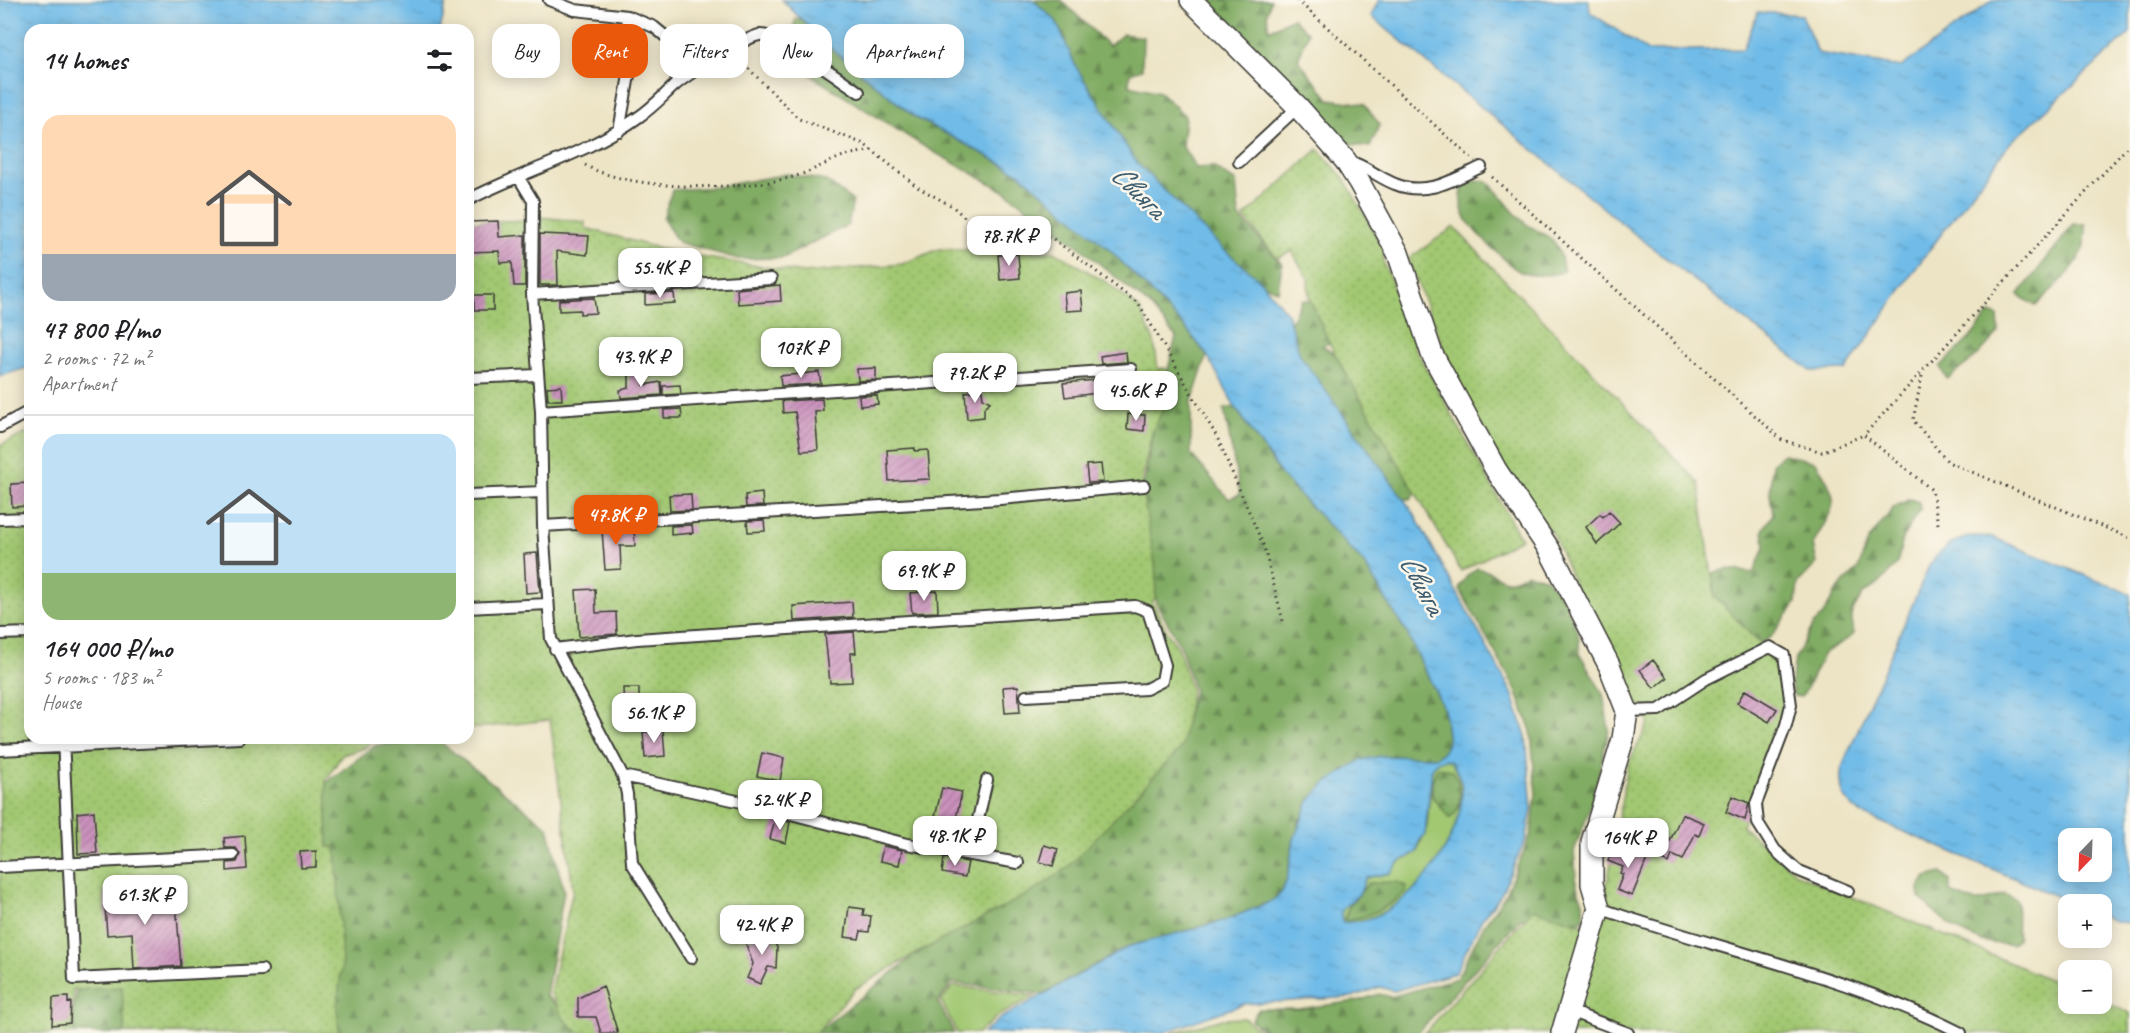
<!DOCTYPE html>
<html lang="en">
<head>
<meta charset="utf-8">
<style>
  body { margin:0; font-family:Caveat,sans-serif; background:#f2f2f2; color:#202124; height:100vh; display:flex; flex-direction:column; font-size:22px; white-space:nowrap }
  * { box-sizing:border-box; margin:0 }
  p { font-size:20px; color:#757577 }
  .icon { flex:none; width:33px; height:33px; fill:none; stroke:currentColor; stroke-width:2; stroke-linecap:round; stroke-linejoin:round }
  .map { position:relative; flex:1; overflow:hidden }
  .drawer { position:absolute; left:24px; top:24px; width:450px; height:720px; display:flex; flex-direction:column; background:#fff; border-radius:18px; box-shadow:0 3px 15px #0003 }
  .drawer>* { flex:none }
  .guide { position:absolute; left:492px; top:24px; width:570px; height:54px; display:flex; gap:12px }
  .needle { width:39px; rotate:203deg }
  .buttons { position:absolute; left:2058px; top:828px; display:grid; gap:12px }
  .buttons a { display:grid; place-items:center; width:54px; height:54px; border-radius:12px; background:#fff; box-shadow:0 3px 15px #0003; font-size:30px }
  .price { position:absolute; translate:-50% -51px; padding:0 14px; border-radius:12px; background:#fff; color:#222; font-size:20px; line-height:39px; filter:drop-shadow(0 2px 3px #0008) }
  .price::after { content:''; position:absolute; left:50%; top:36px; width:18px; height:14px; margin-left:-9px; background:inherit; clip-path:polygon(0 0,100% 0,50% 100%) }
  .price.on { background:#ea580c; color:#fff }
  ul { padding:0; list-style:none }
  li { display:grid; align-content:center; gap:12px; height:318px; padding:0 18px }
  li+li { border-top:2px solid #e0e0e0 }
  li span { display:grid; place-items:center; height:186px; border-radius:18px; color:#555 }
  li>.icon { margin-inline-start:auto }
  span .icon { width:108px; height:108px; fill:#fffc; stroke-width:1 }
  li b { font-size:26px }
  h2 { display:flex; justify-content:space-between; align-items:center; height:72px; padding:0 18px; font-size:26px }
  .tag { padding:0 21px; border-radius:18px; background:#fff; box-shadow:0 3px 15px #0003; font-size:21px; line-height:54px }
  .tag.on { background:#ea580c; color:#fff }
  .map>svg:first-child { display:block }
  .grass { fill:#a2c872; stroke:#5f7247; stroke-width:1.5 }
  .forest { fill:url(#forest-firs); stroke:#4e6440; stroke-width:1.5 }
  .garden { fill:url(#garden-dots); stroke:#5f7247; stroke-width:1.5 }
  .water { fill:url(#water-ripples); stroke:#466c82; stroke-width:1.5; fill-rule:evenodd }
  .building { fill:url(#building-hatch) }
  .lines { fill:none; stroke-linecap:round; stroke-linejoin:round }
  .service-casing { stroke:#3b3a35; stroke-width:14 }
  .minor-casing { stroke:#3b3a35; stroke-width:24 }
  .path { stroke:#3b3a35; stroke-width:3; stroke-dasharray:1.5 4.5; stroke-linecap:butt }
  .service { stroke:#fff; stroke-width:10 }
  .minor { stroke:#fff; stroke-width:21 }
  .labels { text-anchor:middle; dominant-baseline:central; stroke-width:5; stroke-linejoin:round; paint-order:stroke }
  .water-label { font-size:30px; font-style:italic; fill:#3d5c6e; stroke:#fbf7ec }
</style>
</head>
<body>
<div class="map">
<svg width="2130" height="1033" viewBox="0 0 2130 1033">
  <defs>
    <pattern id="forest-firs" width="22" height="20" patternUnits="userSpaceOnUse" patternTransform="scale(1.5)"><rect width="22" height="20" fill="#81ac64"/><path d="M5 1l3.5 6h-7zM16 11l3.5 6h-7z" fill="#698b52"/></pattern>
    <pattern id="garden-dots" width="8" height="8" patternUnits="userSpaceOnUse" patternTransform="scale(1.5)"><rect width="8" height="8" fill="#a2c872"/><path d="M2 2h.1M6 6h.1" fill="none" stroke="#8bab62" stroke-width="1.8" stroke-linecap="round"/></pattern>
    <pattern id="water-ripples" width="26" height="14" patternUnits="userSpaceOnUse" patternTransform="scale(1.5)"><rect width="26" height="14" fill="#6fbbe8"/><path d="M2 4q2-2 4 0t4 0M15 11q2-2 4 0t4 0" fill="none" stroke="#60a0c6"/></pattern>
    <pattern id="building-hatch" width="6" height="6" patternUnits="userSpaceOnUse" patternTransform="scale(1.5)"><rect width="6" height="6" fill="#cb92bd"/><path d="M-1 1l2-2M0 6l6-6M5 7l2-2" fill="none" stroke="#a47699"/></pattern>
  </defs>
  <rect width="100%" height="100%" fill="#fbf7ec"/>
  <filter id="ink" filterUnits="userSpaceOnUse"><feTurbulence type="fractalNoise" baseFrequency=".0167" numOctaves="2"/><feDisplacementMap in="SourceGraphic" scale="12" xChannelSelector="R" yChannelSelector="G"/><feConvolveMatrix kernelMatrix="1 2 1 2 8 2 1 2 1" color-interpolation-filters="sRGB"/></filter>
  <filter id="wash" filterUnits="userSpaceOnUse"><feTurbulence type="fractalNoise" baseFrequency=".008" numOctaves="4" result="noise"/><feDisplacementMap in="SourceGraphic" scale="24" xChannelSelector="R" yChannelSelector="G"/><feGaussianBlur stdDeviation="1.35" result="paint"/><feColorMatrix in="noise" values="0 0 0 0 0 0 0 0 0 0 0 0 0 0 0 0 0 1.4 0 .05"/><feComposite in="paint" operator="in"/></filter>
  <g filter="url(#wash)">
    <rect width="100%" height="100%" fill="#ede4c5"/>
    <path class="grass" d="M1445,759L1451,761C1455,769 1461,777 1462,787C1465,843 1402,925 1343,922C1336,909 1349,904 1357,896C1362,891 1363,884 1366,878L1390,873L1398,863L1417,852L1427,826L1432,769L1437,762Z
      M953,986L1035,996L998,1016L978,1033H957L941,1001Z
      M1244,1018L1263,1033H1171L1223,1019Z"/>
    <path class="forest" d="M1027,0H1061L1109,46L1123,34L1143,37L1142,69L1130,73L1129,85L1160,92L1185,116L1182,146L1196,168L1213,167L1236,182L1239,216L1282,264L1278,291L1227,268L1147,184Z
      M1199,0H1271L1267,13L1269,30L1293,18L1308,33L1298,60L1329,99L1364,104L1380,125L1370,147L1334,142Z
      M796,19L803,20L826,44L915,117L1019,173L1109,249L1185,327L1207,355L1191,404V454L1229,499L1240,494L1224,409L1235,407L1282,476L1363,562L1407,633L1444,709L1448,743L1444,751L1436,757L1382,756L1300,819L1287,878L1282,892L1272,901L1226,920L1130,946L1043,994L952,983L938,1002L954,1033H816L1177,747L1194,691L1181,647L1157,604L1138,516L1154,426L1176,337L1150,306L1082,249L1006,192L925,147L807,73L786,45Z
      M706,34L718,36L729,46L724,61C712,70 700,76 686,69L688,52Z
      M787,174L826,181L853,201L848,225L783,258L738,259L678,242L663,219L672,190L717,187Z
      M1485,180C1501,192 1508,209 1524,222C1534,231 1551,234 1558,248C1561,254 1562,264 1564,271C1553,276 1530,277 1519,271C1512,268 1506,260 1501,256C1481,238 1448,212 1466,182Z
      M2074,224H2086C2088,264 2061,278 2036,306L2018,295Z
      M1302,300L1336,301L1346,336L1322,346L1355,366L1429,475L1411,499L1377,498L1282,337Z
      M1990,313L1998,316L1999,332L1976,357L1947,379L1940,367L1970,338Z
      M1783,454L1816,462C1843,507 1835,501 1813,545L1817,563L1798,583L1796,603L1771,637L1748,650L1730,652L1705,575L1728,569L1753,573L1765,547L1763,530L1773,514L1770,494L1772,463Z
      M1910,499L1919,502L1920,510L1904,535L1897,564L1879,584L1863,594L1851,614L1854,633L1851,637L1824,653L1805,692L1801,697L1794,696L1791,686L1795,659L1814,624L1823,615L1837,590L1858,569L1868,541L1894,507Z
      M1477,568C1502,573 1501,590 1527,573L1547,579L1563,599L1578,632L1580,654L1603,694L1609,730L1591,806L1574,851L1577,888L1583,902L1584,919L1567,927L1548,920L1521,918L1418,1033H1267L1251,1020L1259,1009H1299L1357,1001L1379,994L1391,997L1457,978L1484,925L1504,897L1531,834L1536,795L1531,731L1515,688L1459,588L1467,576Z
      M439,741L548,827L564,891L546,996L589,1033H314L334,963L323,785L376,745Z
      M1438,768L1452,770C1462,782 1464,809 1450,818L1432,797V780Z
      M1942,873L1950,881V892C1973,904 1981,903 2005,894L2016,900C2020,913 2016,925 2018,939L2012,944C1972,947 1946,924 1919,897V888L1926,877Z
      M1397,882L1407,887C1404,901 1357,924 1344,919L1350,904L1369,883Z
      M126,982L278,1033H70L77,989Z"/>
    <path class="garden" d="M1318,149L1344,178L1384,250L1383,261L1407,320L1416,350L1521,539L1461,571L1333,351L1309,297L1308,279L1292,251L1277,258L1244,217Z
      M539,217L585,222V228L680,254L804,273L902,264L939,249L1056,252L1106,282L1140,309L1154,341L1158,369L1165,368L1171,392L1152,433L1141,483L1157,576L1155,599L1152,601L1168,634L1178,647L1191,690L1182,747L1067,868L1037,889L906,959L855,989L816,1033H579L564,1019L550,992L573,890L550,720L468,729V222L538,220Z
      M1454,227L1699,483L1715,597L1769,653L1779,659C1796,716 1764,774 1742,826L1797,874L2068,987V1004H2102V1001L2130,1013V1033H1425L1533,909L1599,930L1628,764L1649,723L1591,625L1554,536L1516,489L1455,378L1408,259Z
      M30,432V738H375L364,748L342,755L326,780L328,847H336L342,964L337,1006L339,1033H125L122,987L73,990V1033H0V445Z"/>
    <path class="water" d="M0,0H447L440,30H30V367L0,376Z
      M782,0H1033L1056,21L1076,67L1137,163L1223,249L1258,278L1287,313L1300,355L1413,512L1512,693L1526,736L1532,809L1526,839L1500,896L1482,919L1455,973L1394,991L1380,987L1352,997L1244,1004L1162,1033H983L1001,1018L1130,946L1226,920L1272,901L1282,892L1287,879L1294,839L1309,801L1325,784L1361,760L1382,756L1436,757L1444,751L1448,743L1444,709L1407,633L1363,562L1282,476L1235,407L1207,355L1185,327L1109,249L1019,173L915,117L826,44ZM1445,759L1451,761C1456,769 1461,778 1462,787C1465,842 1402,926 1343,922C1336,909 1349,904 1357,896C1362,891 1363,884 1366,878L1390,873L1398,863L1417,852L1420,840L1425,835L1432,769L1437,762Z
      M1379,0H1589L1590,12L1648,51L1743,49L1758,12L1802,15L1818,53L1901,67L1993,0H2130V33L2010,143L1918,265L1846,370L1811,371L1636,235L1371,16Z
      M1973,536L1992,537L2130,594V923L2117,922L2102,916V904H2075L1869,817C1846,807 1837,792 1842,767L1930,564C1943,547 1952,541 1973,536ZM2102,838V872H2068V838Z"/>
    <g id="blocks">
      <path class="building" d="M498,221L499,237L525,235V286H514L512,262L500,263L499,251L469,252L468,222Z
        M540,234L589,236L587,255L557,251L558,285H540Z
        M1018,254L1020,278L1000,280L998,255Z
        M780,285L781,301L738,304L737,289Z
        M1081,291L1083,310L1066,311L1064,293Z
        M674,293L675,303L645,305V294Z
        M474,295H493V310H474Z
        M594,298L596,313L580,314V310L559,311V300Z
        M1126,352L1127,362L1101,364L1100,356Z
        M876,368V380L858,381L857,369Z
        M819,372L821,384L781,386L780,376Z
        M629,373H643L644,385L661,382L662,395L621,398L620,390L629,388Z
        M1130,377L1132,389L1065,397L1063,383Z
        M680,385L681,394L663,395V386Z
        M561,386L562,400H548L547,387Z
        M982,390L983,398L990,402L984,408V417L967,419L965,392Z
        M877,395L878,404L860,406L859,396Z
        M822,399L823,411L815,412L818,450L801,451L795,412L783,413L782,401Z
        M681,409L682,418H664V410Z
        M1128,414L1145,415L1144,431L1127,429Z
        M915,448V451L928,450L930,479L889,481L887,450Z
        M1101,464L1103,482L1088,483L1086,465Z
        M30,483V506L12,507L11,484Z
        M762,493L763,506L746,507L745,495Z
        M691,494L692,510L670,511L669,495Z
        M1609,511L1620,523L1597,544L1586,527L1600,514L1603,517Z
        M764,520L765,531L748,532L747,521Z
        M692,525L693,533L671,535V526Z
        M634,528L635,546H620L621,569L605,570L602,530Z
        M537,553L540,592L526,593L524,554Z
        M595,589L596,613L616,612L617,634L579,637L576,590Z
        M937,591L938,612L912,613L910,593Z
        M852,602L853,617L794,621L793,606Z
        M854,632L856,653H851L852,682L830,683L825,634Z
        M1653,660L1667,678L1654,688L1640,670Z
        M1018,686L1020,712L1005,713L1003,687Z
        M623,688H639V708H624Z
        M1745,690L1777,709L1769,722L1737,703Z
        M663,730L665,756L645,758L643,732Z
        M762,753L784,758L780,781L757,776Z
        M942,788L962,792L956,818L952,817L950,825L934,821Z
        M1732,796L1749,803L1745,820L1726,812Z
        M94,811L97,853L78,854L77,813Z
        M1682,814L1704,823L1699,836L1695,834L1683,860L1672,855L1669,863L1653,856L1661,838L1670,841Z
        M775,819L790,822L786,843L770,839Z
        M245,836L247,869L227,871V863L237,862L240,854L236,848H225L224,838Z
        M1044,845L1058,849L1053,866L1039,862Z
        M883,846L902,850L899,865L880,861Z
        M1613,847L1647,859L1632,896L1617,890L1623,874L1620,873L1623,867L1608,861Z
        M316,851V867L301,868L300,852Z
        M944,858L968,862L965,877L942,873Z
        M151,881L152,904L176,903L181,966L134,969L132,933L107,935L104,892L133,891V882Z
        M849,907L864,909L863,915L871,916L869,932L861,931L859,939L845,937Z
        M771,931L777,948L776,968L768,967L760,984L747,978L753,964L745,941Z
        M603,986L618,1033H601L596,1017H578V998Z
        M68,997V1003L71,1002L70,1023L52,1025L53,998Z"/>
    </g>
  </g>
  <g filter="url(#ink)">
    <use href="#blocks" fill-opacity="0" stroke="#3b3a35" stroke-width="1.5"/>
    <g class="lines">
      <g class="service-casing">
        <path id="service" d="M549,0L575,10L627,16L654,27L676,45L680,60L676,84
          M619,131L631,64L627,16
          M1349,161C1366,166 1379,178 1395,184C1426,197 1453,180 1481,167
          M1239,162L1298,107
          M519,178L533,201L532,294L541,411L543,526L551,639L623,776L627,794L632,863L691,958
          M468,200C525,170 588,154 640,116C653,107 663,96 674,86C685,76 747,36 760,35C778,33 842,80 859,92
          M532,294L771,279
          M468,378L538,375
          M541,411L1131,369
          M0,427L30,411
          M468,495L542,492
          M0,519L30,518
          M543,526L1000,499L1144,486
          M468,608L548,604
          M0,634L30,633
          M555,649L637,639L1135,606L1148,611L1165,665L1162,681L1146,689L1026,696
          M1627,711L1659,710L1706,679L1770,647L1784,655L1791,705L1786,725L1756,804L1758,823L1775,850L1797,870L1848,891
          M63,738L74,979L262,970
          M0,750L239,738
          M623,776L760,806L907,844L1018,863
          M970,855L987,780
          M0,867L233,855
          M1599,908C1719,950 1847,975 1961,1033
          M1569,1011L1628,1033"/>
      </g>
      <g class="minor-casing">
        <path id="minor" d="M1191,0L1298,107L1345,160L1359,182L1398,253L1432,354L1496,470L1549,549L1609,665L1627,711L1623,739L1592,842V884L1599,908L1562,1033"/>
      </g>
      <path class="path" d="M1297,0L1471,158
        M740,60L799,119L864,144L919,188L952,206L976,227L996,234L1052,238L1139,304L1217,437L1264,547L1283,621
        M585,165C629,191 739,191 789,178C806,174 820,166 836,159C846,154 860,153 872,150
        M1492,177L1782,440L1822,452L1864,435
        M1922,376L1913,420L1948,462L2130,538
        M1938,524L1932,490L1864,435L2130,144"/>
      <use href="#service" class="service"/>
      <use href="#minor" class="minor"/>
    </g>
  </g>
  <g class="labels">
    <g class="water-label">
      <text transform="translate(1139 191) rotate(45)">Свияга</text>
      <text transform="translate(1423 584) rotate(62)">Свияга</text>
    </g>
  </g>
</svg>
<div class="buttons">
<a><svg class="needle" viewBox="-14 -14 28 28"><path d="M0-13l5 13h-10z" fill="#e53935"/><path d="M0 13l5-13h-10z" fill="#757577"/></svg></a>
<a>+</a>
<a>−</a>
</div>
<b class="price" style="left:1009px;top:267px">78.7K ₽</b>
<b class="price" style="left:660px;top:299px">55.4K ₽</b>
<b class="price" style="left:801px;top:379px">107K ₽</b>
<b class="price" style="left:641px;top:388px">43.9K ₽</b>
<b class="price" style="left:975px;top:404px">79.2K ₽</b>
<b class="price" style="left:1136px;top:422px">45.6K ₽</b>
<b class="price on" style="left:616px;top:546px">47.8K ₽</b>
<b class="price" style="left:924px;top:602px">69.9K ₽</b>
<b class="price" style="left:654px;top:744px">56.1K ₽</b>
<b class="price" style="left:780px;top:831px">52.4K ₽</b>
<b class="price" style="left:955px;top:867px">48.1K ₽</b>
<b class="price" style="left:1628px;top:869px">164K ₽</b>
<b class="price" style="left:145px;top:926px">61.3K ₽</b>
<b class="price" style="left:762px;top:956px">42.4K ₽</b>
<div class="guide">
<a class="tag">Buy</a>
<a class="tag on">Rent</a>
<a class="tag">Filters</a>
<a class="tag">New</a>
<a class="tag">Apartment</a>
</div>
<section class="drawer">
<h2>14 homes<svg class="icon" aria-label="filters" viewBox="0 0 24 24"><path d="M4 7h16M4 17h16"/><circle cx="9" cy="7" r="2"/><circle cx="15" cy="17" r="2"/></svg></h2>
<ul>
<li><span style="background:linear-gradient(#ffd9b3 75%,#9aa5b1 0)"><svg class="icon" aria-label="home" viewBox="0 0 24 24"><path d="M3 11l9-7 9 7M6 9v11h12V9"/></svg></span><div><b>47 800 ₽/mo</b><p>2 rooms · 72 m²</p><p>Apartment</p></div></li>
<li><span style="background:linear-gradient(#bfe0f5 75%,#8fb573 0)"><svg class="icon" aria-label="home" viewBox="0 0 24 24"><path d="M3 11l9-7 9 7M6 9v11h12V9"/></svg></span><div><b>164 000 ₽/mo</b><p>5 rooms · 183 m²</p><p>House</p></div></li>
</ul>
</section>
</div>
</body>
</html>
